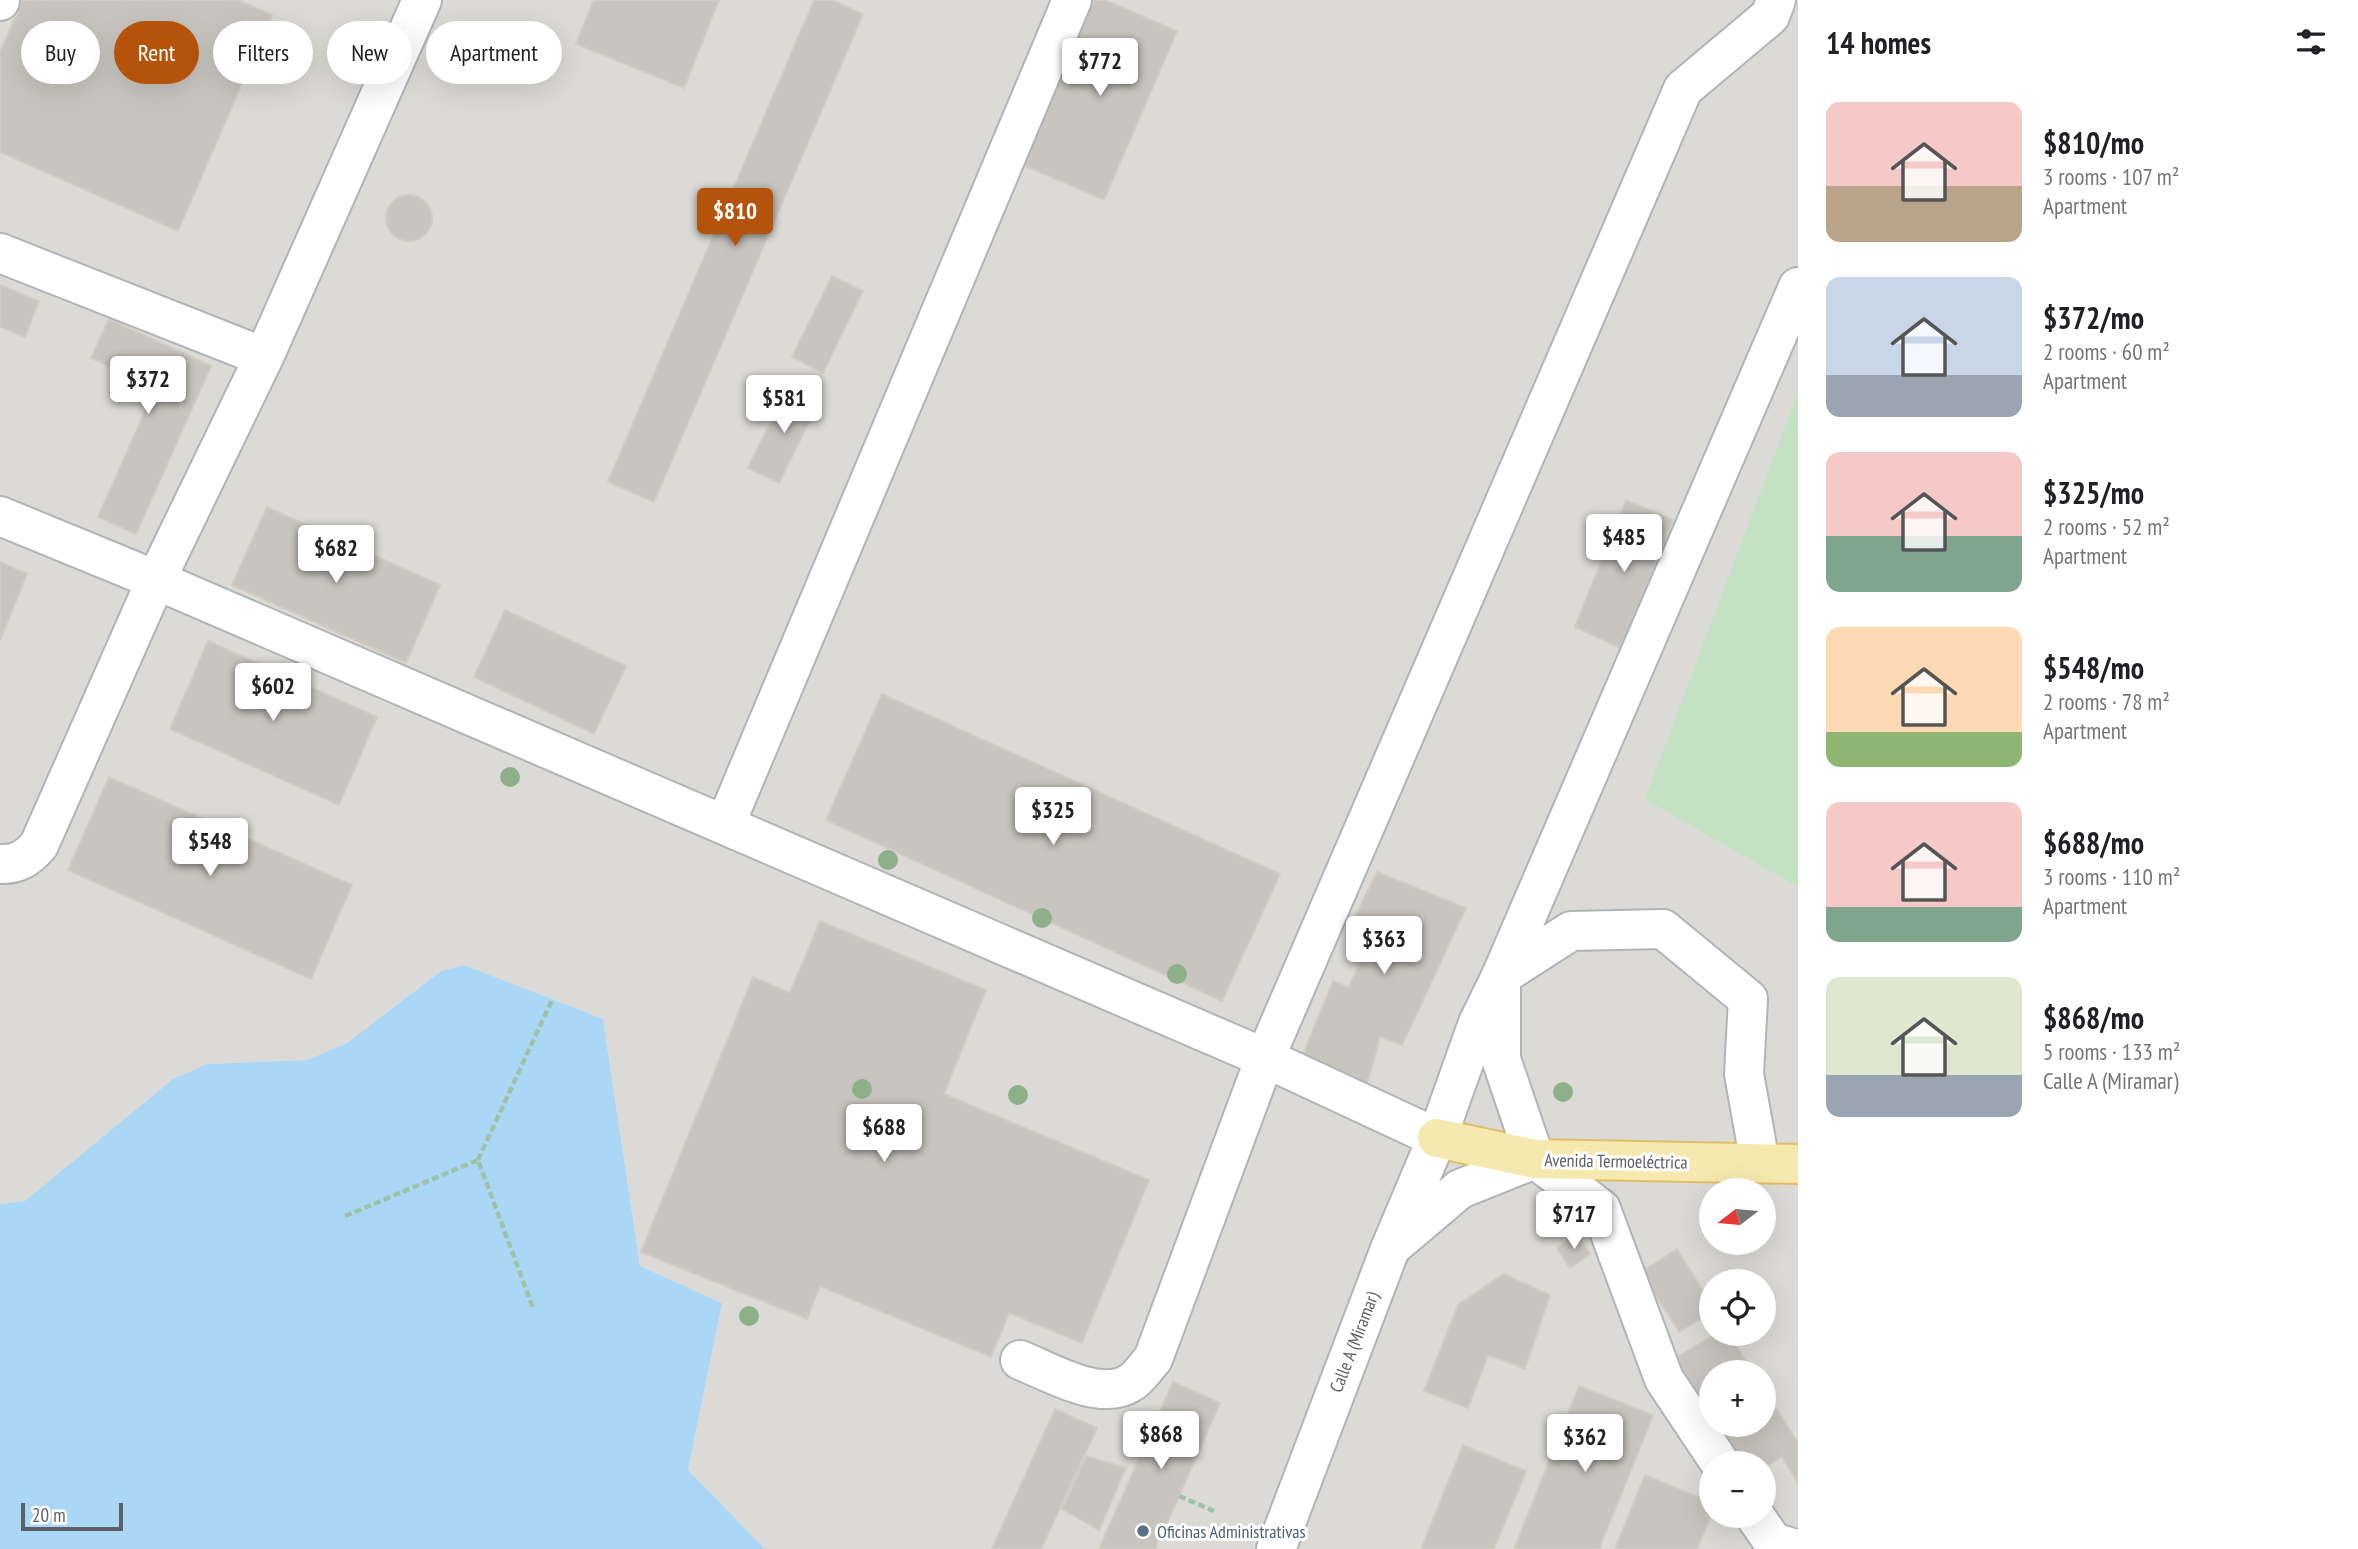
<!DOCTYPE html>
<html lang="en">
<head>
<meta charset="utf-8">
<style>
  body { margin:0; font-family:"PT Sans Narrow",sans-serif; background:#f2f2f2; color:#202124; height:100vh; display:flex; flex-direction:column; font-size:26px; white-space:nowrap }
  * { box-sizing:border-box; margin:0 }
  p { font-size:23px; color:#757577 }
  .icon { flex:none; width:38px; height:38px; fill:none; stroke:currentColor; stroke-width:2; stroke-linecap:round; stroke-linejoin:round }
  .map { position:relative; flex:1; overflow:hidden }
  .panel { display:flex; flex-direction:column; background:#fff; width:560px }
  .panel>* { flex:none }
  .guide { position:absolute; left:21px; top:21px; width:665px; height:63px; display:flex; gap:14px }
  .needle { width:46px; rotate:254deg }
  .controls { position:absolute; left:1699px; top:1178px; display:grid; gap:14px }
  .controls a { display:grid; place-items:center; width:77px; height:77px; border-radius:50%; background:#fff; box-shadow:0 7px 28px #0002; font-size:35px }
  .scale { position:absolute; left:21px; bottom:18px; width:102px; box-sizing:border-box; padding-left:7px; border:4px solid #5c5f63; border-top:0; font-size:19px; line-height:24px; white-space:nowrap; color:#5c5f63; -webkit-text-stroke:5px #fff; paint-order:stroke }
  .price { position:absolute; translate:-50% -60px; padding:0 16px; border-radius:7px; background:#fff; color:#222; font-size:23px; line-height:46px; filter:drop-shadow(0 2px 4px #0008) }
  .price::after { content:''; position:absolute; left:50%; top:42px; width:21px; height:16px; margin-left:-10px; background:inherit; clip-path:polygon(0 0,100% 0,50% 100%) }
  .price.current { background:#b45309; color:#fff }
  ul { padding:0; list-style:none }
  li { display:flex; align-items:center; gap:21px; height:175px; padding:0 28px }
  li span { display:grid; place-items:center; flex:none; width:196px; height:140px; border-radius:14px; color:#555 }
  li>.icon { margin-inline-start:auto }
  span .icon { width:84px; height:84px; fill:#fffc; stroke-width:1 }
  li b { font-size:30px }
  h2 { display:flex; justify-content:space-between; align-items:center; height:84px; padding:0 28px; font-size:30px }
  .pill { padding:0 24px; border-radius:32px; background:#fff; box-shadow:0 7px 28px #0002; font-size:24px; line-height:63px }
  .pill.current { background:#b45309; color:#fff }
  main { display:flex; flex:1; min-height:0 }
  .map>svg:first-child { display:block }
  .industrial { fill:#dcdad6; fill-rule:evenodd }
  .green { fill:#c3e2c3 }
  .water { fill:#abd7f6 }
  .building { fill:#c8c5c0; stroke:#d1ccc3; stroke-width:2 }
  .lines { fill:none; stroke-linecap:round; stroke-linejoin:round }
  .minor-casing { stroke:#b1b4b7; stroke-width:42 }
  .major-casing { stroke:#e2bd67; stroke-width:42 }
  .path { stroke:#9cc2a7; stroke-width:4.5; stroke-dasharray:7 3.5; stroke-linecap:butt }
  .minor { stroke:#fff; stroke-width:38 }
  .major { stroke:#f6e9af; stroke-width:38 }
  .tree { fill:#8db089 }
  .service-dot { fill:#5c6f8a; stroke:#fff; stroke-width:2.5 }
  .labels { text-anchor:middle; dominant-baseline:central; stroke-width:6; stroke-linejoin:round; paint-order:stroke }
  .street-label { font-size:18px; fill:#5c5f63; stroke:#fff }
  .service-label { font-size:18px; fill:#4e5e75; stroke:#fff; text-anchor:start }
</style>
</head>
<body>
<main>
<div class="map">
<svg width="1798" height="1549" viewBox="0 0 1798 1549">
  <rect width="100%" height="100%" fill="#edebe4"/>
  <path class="industrial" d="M0,0H1798V1549H765L688,1470L722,1303L640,1266L603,1019L464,965L441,971L347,1043L307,1060L207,1064L173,1079L25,1202L0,1204ZM1712,1190H1764V1242H1712ZM1712,1281H1764V1334H1712ZM1712,1372H1764V1424H1712ZM1712,1463H1764V1516H1712Z"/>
  <path class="green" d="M1798,392V887L1645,799Z"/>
  <path class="water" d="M464,965L603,1019L640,1266L722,1303L688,1470L765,1549H0V1204L25,1201L173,1079L207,1064L307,1060L347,1043L441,971Z"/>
  <path class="building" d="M23,0H238L272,15L178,231L0,152V52Z
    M594,0H719L684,88L576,44Z
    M814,0H832L863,14L654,502L608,482Z
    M1094,0H1105L1177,31L1104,200L1023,165Z
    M386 218a23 23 0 1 1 46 0a23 23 0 1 1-46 0Z
    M832,276L863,291L823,373L792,357Z
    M0,285L39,301L25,337L0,327Z
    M109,319L211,366L136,534L98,517L156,387L91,358Z
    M788,387L819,402L779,483L748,468Z
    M1626,500L1673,520L1622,649L1575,627Z
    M267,507L440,585L406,663L232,585Z
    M0,562L27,574L0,640Z
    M505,610L626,666L594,734L474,677Z
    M208,641L377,717L339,805L170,729Z
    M882,694L1280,874L1222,1001L826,820Z
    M109,777L352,885L311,979L68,870Z
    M1377,872L1466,908L1402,1045L1380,1037L1367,1084L1303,1055L1333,981L1349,987L1373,933L1353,921Z
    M820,921L986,990L944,1094L1149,1180L1082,1343L1009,1313L991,1357L820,1286L807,1319L641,1252L753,977L790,993Z
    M1577,1234L1590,1254L1570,1268L1557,1248Z
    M1677,1249L1712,1305V1312L1679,1332L1641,1272Z
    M1504,1274L1550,1295L1525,1369L1488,1355L1468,1408L1424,1391L1458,1305Z
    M1716,1334H1729L1753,1372H1712V1417L1673,1359Z
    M1173,1382L1220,1403L1179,1496L1155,1549H1099Z
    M1579,1386L1653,1415L1599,1549H1514Z
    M1764,1389L1798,1443V1483L1782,1457L1764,1468V1463H1741L1716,1424H1764Z
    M1055,1409L1097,1428L1041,1549H992Z
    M1463,1445L1526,1471L1494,1549H1421Z
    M1086,1456L1126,1468L1099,1530L1062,1509Z
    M1645,1475L1712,1503V1513L1697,1549H1615Z"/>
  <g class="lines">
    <g class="minor-casing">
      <path id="minor" d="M0,1V0
        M0,253L264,357
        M0,516L156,580L1265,1058L1437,1138
        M725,825L1072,0
        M0,864C17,865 28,858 39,845L156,580L264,357L422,0
        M1395,1244L1460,1189L1535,1159
        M1020,1360C1050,1372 1100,1402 1130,1383C1139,1378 1146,1366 1153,1359L1265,1058L1683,89L1770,16L1776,0
        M1720,1463L1664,1379L1601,1209L1535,1159L1501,1059V976L1571,931L1663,929L1748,999L1744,1074L1760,1163
        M1755,1516L1773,1542L1796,1549
        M1276,1549L1390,1249L1437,1138L1478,1023L1501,976L1798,287"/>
    </g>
    <g class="major-casing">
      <path id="major" d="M1437,1138L1535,1159L1798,1164"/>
    </g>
    <path class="path" d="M478,1160L552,1000
      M345,1216L478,1160L533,1308
      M1179,1496L1214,1511"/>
    <use href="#minor" class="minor"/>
    <use href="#major" class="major"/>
  </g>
  <g class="tree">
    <circle cx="510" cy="777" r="10"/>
    <circle cx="888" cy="860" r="10"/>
    <circle cx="1042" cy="918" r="10"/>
    <circle cx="1177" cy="974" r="10"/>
    <circle cx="862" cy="1089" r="10"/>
    <circle cx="1563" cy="1092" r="10"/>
    <circle cx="1018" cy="1095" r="10"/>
    <circle cx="749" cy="1316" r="10"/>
  </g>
  <circle class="service-dot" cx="1143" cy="1531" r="7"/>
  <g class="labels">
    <g class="street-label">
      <text transform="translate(1616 1161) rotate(1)">Avenida Termoeléctrica</text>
      <text transform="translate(1354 1342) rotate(-69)">Calle A (Miramar)</text>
    </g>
    <g class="service-label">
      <text x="1157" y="1531">Oficinas Administrativas</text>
    </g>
  </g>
</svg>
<div class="controls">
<a><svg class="needle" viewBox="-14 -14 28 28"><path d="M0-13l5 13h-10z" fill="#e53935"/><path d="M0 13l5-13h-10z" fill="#757577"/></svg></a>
<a><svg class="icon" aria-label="locate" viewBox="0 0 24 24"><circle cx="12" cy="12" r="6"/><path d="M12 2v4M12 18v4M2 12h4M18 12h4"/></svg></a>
<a>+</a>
<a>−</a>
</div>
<div class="scale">20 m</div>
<b class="price" style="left:1100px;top:98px">$772</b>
<b class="price current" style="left:735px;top:248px">$810</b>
<b class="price" style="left:148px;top:416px">$372</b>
<b class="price" style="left:784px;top:435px">$581</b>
<b class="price" style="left:1624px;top:574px">$485</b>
<b class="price" style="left:336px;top:585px">$682</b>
<b class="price" style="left:273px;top:723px">$602</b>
<b class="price" style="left:1053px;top:847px">$325</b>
<b class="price" style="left:210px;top:878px">$548</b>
<b class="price" style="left:1384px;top:976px">$363</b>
<b class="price" style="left:884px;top:1164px">$688</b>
<b class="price" style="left:1574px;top:1251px">$717</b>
<b class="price" style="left:1161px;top:1471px">$868</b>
<b class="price" style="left:1585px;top:1474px">$362</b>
<div class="guide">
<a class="pill">Buy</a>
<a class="pill current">Rent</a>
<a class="pill">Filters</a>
<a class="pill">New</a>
<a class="pill">Apartment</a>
</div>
</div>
<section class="panel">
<h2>14 homes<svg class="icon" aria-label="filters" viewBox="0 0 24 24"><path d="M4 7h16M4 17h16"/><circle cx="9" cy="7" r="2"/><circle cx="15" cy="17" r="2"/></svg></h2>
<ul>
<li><span style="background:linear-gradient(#f6c9c9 60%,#b9a48a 0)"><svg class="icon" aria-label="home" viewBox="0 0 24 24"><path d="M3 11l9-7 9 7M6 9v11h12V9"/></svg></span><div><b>$810/mo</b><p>3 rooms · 107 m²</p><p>Apartment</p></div></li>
<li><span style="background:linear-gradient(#c9d6e8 70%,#9aa5b1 0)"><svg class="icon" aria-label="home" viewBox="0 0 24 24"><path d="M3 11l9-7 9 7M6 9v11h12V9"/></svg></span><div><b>$372/mo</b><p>2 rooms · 60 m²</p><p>Apartment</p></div></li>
<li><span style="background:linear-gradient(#f6c9c9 60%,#7fa58c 0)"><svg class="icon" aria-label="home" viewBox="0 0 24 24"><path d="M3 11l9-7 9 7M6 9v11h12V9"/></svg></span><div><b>$325/mo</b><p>2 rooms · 52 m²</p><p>Apartment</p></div></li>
<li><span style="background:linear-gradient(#ffd9b3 75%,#8fb573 0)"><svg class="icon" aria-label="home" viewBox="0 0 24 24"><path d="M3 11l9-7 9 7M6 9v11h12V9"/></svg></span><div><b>$548/mo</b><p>2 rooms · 78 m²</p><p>Apartment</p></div></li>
<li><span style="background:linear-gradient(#f6c9c9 75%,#7fa58c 0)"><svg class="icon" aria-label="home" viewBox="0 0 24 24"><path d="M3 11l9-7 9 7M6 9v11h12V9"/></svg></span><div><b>$688/mo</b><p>3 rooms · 110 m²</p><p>Apartment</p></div></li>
<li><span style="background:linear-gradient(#dfe7d0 70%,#9aa5b1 0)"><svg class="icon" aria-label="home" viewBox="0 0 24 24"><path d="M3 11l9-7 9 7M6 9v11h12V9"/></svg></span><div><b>$868/mo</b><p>5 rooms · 133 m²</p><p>Calle A (Miramar)</p></div></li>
</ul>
</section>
</main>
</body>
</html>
